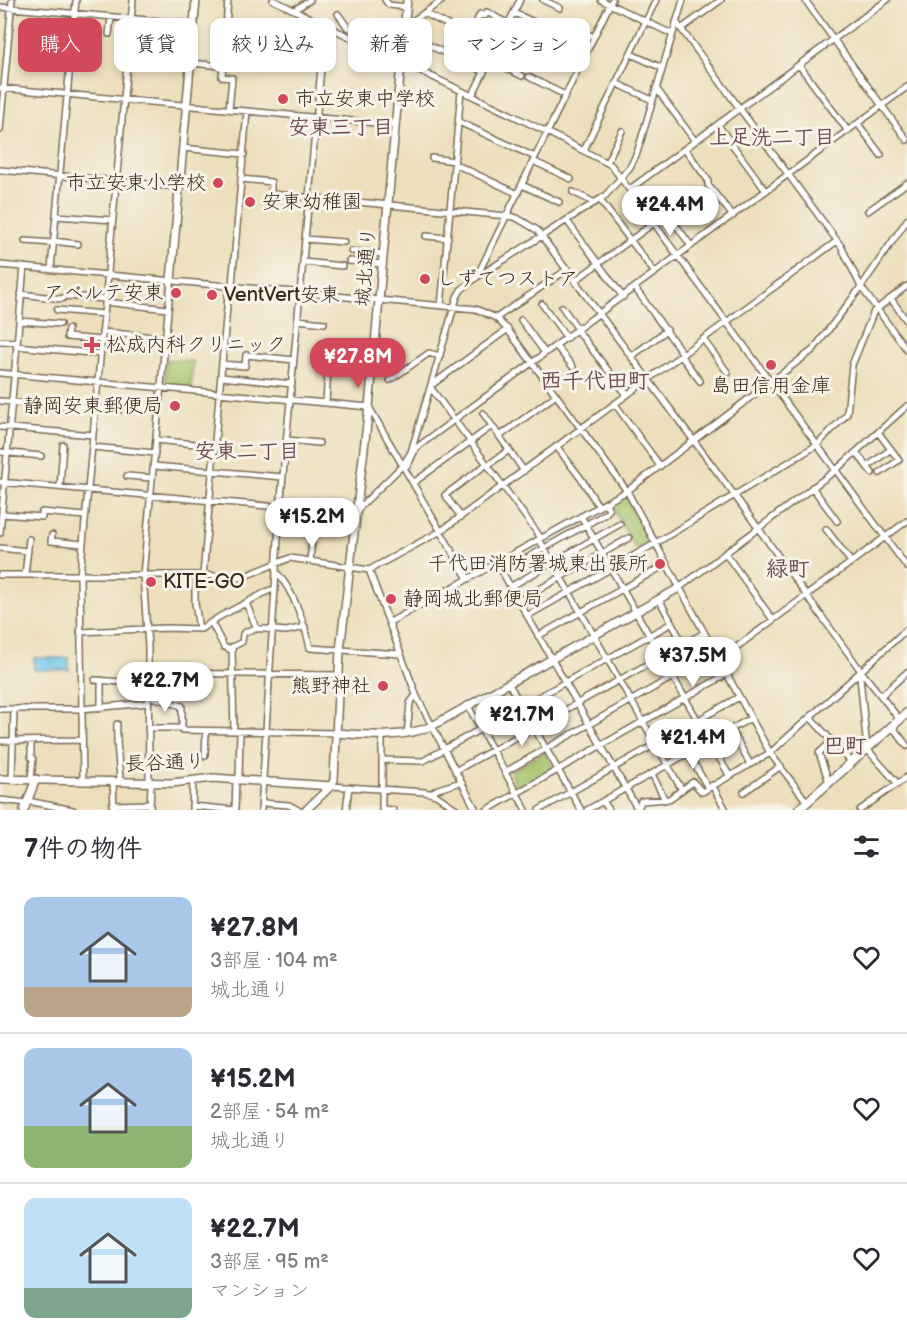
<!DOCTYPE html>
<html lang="ja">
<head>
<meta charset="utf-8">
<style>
  body { margin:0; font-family:"Balsamiq Sans","Klee One",sans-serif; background:#f7f7f7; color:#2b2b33; height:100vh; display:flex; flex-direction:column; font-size:22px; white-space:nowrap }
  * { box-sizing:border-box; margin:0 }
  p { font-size:20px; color:#7c7c81 }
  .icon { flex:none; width:33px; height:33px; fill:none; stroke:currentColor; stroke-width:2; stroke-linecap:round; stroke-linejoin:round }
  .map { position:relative; height:810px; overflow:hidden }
  .drawer { display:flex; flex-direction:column; background:#fff; flex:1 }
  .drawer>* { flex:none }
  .hud { position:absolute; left:18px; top:18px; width:600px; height:54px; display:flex; gap:12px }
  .price { position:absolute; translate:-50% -51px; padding:0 14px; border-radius:21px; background:#fff; color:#222; font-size:20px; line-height:39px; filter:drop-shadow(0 2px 3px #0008) }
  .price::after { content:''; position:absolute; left:50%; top:36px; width:18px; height:14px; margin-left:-9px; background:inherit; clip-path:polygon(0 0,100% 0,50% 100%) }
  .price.active { background:#d1495b; color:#fff }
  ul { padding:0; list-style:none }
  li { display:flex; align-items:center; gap:18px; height:150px; padding:0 24px }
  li+li { border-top:2px solid #e1e1e2 }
  li span { display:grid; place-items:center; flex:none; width:168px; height:120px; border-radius:12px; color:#555 }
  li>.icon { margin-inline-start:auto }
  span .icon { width:72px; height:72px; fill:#fffc; stroke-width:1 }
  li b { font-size:26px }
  h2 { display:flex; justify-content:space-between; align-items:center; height:72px; padding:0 24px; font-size:26px }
  .tag { padding:0 21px; border-radius:12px; background:#fff; box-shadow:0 3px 9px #0003; font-size:21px; line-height:54px }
  .tag.active { background:#d1495b; color:#fff }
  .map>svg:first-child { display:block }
  .green { fill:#a4c36b; stroke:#707644; stroke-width:1.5 }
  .water { fill:#69c3e7; stroke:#527682; stroke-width:1.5 }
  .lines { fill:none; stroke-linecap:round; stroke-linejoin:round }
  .street-casing { stroke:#796955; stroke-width:8 }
  .secondary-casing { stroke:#796955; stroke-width:10 }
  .primary-casing { stroke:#796955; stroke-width:11 }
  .street { stroke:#fff; stroke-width:5 }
  .secondary { stroke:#fff; stroke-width:7 }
  .primary { stroke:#fff; stroke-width:8 }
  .poi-dot { fill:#d1495b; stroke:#f7f3e8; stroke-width:2 }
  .labels { text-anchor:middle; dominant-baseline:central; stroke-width:6; stroke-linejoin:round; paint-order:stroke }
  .poi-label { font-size:20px; fill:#3b2a1e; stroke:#f7f3e8; text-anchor:start }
  .street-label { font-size:20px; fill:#3b2a1e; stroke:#f7f3e8 }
  .neighbourhood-label { font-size:21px; font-weight:bold; fill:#6f4c54; stroke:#f7f3e8 }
  .quarter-label { font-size:22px; font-weight:bold; fill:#6f4c54; stroke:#f7f3e8 }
</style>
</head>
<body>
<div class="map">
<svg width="907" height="810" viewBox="0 0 907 810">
  <rect width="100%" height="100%" fill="#f7f3e8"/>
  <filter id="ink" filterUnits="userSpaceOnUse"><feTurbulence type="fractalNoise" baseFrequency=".0167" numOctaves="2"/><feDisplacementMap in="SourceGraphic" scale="12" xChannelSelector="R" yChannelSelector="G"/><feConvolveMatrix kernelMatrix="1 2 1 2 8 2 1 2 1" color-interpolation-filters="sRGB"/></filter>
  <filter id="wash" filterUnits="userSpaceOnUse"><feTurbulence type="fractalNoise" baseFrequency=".008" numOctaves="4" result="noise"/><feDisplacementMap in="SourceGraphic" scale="24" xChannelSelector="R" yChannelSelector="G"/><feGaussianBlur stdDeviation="1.35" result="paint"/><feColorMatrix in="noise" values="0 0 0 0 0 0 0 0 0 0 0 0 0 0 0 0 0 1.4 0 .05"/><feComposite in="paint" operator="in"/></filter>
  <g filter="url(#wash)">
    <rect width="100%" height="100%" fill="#eddfbc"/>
    <path class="green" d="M166,360L193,361L191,387L165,386Z
      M625,495L651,542L636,550L610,503Z
      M545,752L554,769L519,788L517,787L510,771Z"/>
    <path class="water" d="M34,658H69V670H34Z"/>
  </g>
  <g filter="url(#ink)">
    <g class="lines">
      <g class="street-casing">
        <path id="street" d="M228,0L222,77L232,78L229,109
          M273,0L547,132L611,165L907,567
          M385,0L389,5L406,7
          M543,0L560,8
          M601,0L672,34
          M805,0L907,140
          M0,7L194,24
          M294,10L310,0
          M424,13L496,49
          M514,13L549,29
          M338,14L348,28
          M562,22L594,37
          M676,22L841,246L861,287L907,350
          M405,26L443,0
          M681,29L721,0
          M404,33L484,72
          M109,34L111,17
          M470,36L480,14L485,16L487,12L508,24
          M497,47L527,62
          M631,54L662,68
          M490,60L522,76
          M190,63L223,66
          M799,65L848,131
          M529,77L565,95
          M616,83L652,100
          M0,88L396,125
          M656,88L695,141
          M472,96L520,0
          M459,122L535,157
          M858,124L881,155
          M718,125L766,191
          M0,130L12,0
          M182,148L244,154
          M685,149L708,180V185L733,216
          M584,150L656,0
          M432,158L455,161
          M533,161L571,179
          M607,162L622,131
          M455,164L518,194
          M0,170L179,187
          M242,179L271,182V194L508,216L517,218L537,230L735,496L861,671L900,720
          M522,185L559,202
          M630,189L887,0
          M573,192L595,203
          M600,200L655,273
          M868,211L907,183
          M647,213L675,193
          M668,214L691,246
          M56,216L113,220
          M567,221L623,297
          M426,236L448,238
          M305,239L344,242
          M25,241L53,243
          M53,241L78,244
          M351,251L384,254
          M349,261L383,264
          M303,262L342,266
          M0,265L476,309L496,318L508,330L627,491L770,753L807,802
          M51,269L76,0
          M477,276L612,0
          M576,280L654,223
          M232,285L247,111
          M635,288L683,354
          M21,294L62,299L66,296L105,299
          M891,299L907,321
          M105,302L168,309
          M542,304L567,338
          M441,306L461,91
          M562,307L578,329
          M57,310L104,314
          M496,318L568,269
          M298,320L324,323
          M521,320L545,353
          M19,321L60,324
          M68,329L67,337L101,340
          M577,330L627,395
          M102,332L166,338
          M703,339L728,373
          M0,341L17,342
          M16,346L100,354
          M556,346L573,367
          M632,356L667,330
          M681,356L700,381
          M222,364L245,366L246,355L294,360
          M0,373L369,407L468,579
          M221,377L292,384
          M390,380L429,353L440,356
          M433,384L508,329
          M431,388L541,538
          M0,401L119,410
          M326,403L328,368
          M615,404L660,466
          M483,413L524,471
          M0,427L93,435
          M878,432L899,460L880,473
          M500,436L556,395
          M156,440L215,446
          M287,440L319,443
          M92,447L155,453
          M557,447L582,480L599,507
          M0,452L41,456
          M856,452L872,473
          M488,465L509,450
          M154,466L283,477
          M404,467L408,465L416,448L907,87
          M867,467L891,449
          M127,476L152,478
          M0,482L357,514
          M413,483L492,426
          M60,487L63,445
          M812,487L837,521
          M357,510L403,465L411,452L457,297L461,290L477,277L605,196L630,167L637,153L683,0
          M2,514L42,517V512L85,516
          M581,516L729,775
          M461,517L445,495L487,464
          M826,529L851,562
          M0,533L24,267
          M52,535L51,541L83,544
          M539,539L682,790
          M0,548L28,551
          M725,553L773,620
          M310,561L315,511
          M497,563L638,810
          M369,570L441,531L837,241
          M276,572C293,589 305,625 310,648L401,654
          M502,572L605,514L609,510L606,503
          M0,575H203L240,578L290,558L369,570L417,697L476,810
          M25,575L29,539
          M195,575V603L199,629
          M203,575L229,285
          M510,587L620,524
          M679,588L836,470L907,406
          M659,599L683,644
          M519,601L629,538
          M246,603L257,629
          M527,616L656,543L817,445L847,414L852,365L874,311L907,286
          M211,622L224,647L231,650
          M390,622L627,491L813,350L861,287L907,220
          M80,632L166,628L201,629L219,617L270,590H274
          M538,636L667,564
          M719,660L907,521
          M148,673L339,675
          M95,680L148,684
          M101,680V708
          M509,684L581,810
          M148,696L182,706V730L336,733
          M881,696L907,672
          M468,706L526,810
          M0,709H81L148,703
          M810,717L852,763
          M117,724C116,744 119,762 120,781
          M892,726L907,746
          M148,728H182
          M731,729L750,764
          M234,731L232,647L242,642L243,634C254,624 272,631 286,631C292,630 299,628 305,627
          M407,734L410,703L416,695
          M0,741L82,740
          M31,741V757L33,759L31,779
          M688,753L708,788
          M205,756L206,731
          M382,760L423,761L672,623
          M455,771L704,633
          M505,772L715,653
          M652,774L665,800
          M12,779L14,709
          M239,779L240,731
          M83,781L80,576L133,0
          M113,781L114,810
          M149,782L148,646L143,575L171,280
          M829,782L819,753L832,741
          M898,784L867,749L860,677L861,671L907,629
          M712,785L726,810
          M331,786L425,792L436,795L458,810
          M744,792L781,766
          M431,793L438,789L461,782
          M0,800L27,803
          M28,801L73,810
          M603,801L609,810
          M262,803L289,805L298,810
          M112,805L150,804
          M192,806L235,810
          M382,809L393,810
          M150,810L151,782
          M192,810L193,781
          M235,810L236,779
          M261,810L280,508L325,25
          M346,810L349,787
          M382,810V735
          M487,810L727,674
          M539,810L739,697
          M587,810L751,718
          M638,810L641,801L669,799L693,782L702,792L770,753L861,671
          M860,810L907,777"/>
      </g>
      <g class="secondary-casing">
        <path id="secondary" d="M171,280L196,0
          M336,733C368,735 401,739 432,726L679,588
          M0,779L172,783L213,778L331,786
          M24,810L36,779
          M306,810L331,786L334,780L340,650L369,407L407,0"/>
      </g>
      <g class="primary-casing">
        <path id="primary" d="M798,810L907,713"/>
      </g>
      <use href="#street" class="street"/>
      <use href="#secondary" class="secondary"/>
      <use href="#primary" class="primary"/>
    </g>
  </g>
  <g class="poi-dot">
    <circle cx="283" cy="99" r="6"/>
    <circle cx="218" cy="183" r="6"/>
    <circle cx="250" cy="202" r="6"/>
    <circle cx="425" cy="279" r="6"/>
    <circle cx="176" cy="293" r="6"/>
    <circle cx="212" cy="295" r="6"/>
    <path d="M89 336h6v6h6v6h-6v6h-6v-6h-6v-6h6z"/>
    <circle cx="771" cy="365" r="6"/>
    <circle cx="175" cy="406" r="6"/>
    <circle cx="660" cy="564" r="6"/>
    <circle cx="151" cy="582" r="6"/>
    <circle cx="391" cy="599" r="6"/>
    <circle cx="383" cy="686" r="6"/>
  </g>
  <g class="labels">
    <g class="poi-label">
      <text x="295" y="99">市立安東中学校</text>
      <text x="206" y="183" text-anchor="end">市立安東小学校</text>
      <text x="262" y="202">安東幼稚園</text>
      <text x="437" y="279">しずてつストア</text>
      <text x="164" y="293" text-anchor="end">アベルテ安東</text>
      <text x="224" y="295">VentVert安東</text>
      <text x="106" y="345">松成内科クリニック</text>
      <text x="771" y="386" text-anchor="middle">島田信用金庫</text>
      <text x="163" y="406" text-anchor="end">静岡安東郵便局</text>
      <text x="648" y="564" text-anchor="end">千代田消防署城東出張所</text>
      <text x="163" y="582">KITE-GO</text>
      <text x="403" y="599">静岡城北郵便局</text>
      <text x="371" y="686" text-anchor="end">熊野神社</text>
    </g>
    <g class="street-label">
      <text transform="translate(366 267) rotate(-85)">城北通り</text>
      <text transform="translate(165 763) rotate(-2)">長谷通り</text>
    </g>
    <g class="neighbourhood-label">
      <text x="341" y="127">安東三丁目</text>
      <text x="772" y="137">上足洗二丁目</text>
      <text x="247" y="451">安東二丁目</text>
    </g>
    <g class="quarter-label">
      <text x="595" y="381">西千代田町</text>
      <text x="788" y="569">緑町</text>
      <text x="845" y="746">巴町</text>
    </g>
  </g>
</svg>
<b class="price" style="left:670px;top:237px">¥24.4M</b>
<b class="price active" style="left:358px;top:389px">¥27.8M</b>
<b class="price" style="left:312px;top:549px">¥15.2M</b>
<b class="price" style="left:693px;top:688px">¥37.5M</b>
<b class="price" style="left:165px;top:713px">¥22.7M</b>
<b class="price" style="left:522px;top:747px">¥21.7M</b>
<b class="price" style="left:693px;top:770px">¥21.4M</b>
<div class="hud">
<a class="tag active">購入</a>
<a class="tag">賃貸</a>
<a class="tag">絞り込み</a>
<a class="tag">新着</a>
<a class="tag">マンション</a>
</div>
</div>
<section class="drawer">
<h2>7件の物件<svg class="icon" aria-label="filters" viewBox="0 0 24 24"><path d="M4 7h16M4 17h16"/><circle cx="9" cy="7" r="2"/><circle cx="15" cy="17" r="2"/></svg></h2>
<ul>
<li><span style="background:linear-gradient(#a9c7e8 75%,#b9a48a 0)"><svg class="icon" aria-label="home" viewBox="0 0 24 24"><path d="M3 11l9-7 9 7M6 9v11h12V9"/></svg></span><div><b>¥27.8M</b><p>3部屋 · 104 m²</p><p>城北通り</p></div><svg class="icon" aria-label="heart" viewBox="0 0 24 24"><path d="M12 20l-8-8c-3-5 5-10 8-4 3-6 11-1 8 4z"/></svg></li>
<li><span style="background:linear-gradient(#a9c7e8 65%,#8fb573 0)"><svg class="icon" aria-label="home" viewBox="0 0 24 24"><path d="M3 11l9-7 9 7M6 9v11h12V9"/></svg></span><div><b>¥15.2M</b><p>2部屋 · 54 m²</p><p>城北通り</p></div><svg class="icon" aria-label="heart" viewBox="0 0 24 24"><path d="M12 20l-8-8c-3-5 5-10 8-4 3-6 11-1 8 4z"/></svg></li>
<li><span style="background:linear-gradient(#bfe0f5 75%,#7fa58c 0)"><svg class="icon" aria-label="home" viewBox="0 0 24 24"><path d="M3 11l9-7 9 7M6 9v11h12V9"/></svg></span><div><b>¥22.7M</b><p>3部屋 · 95 m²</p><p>マンション</p></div><svg class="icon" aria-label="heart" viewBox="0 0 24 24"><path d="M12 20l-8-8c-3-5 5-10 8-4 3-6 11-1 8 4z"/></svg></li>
</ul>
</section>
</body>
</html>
